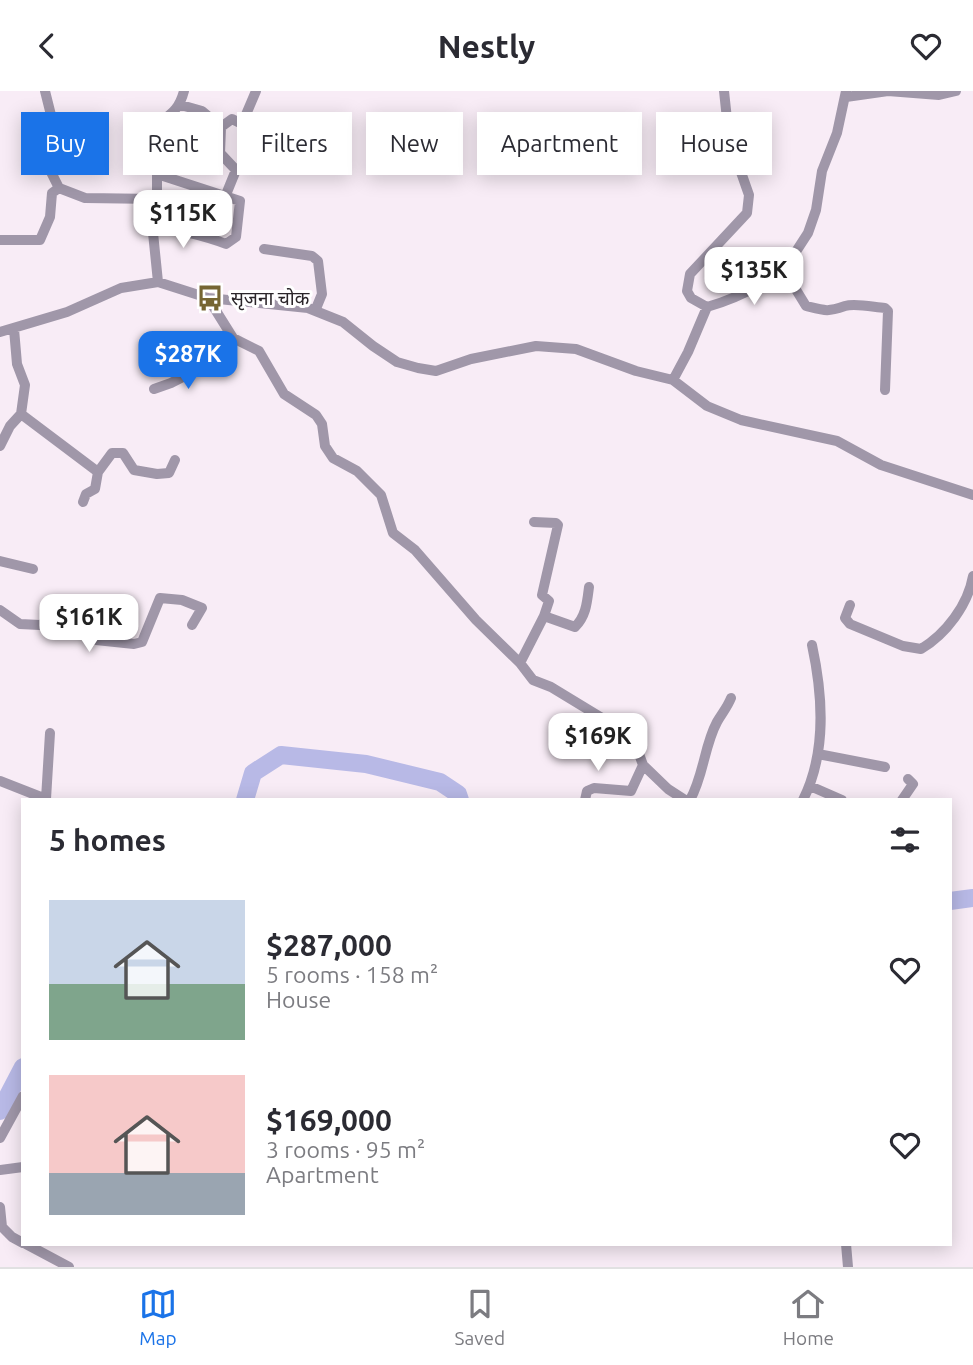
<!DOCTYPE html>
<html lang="en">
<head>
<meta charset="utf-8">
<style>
  body { margin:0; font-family:Ubuntu,"Noto Sans Devanagari",sans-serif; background:#f7f7f7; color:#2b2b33; height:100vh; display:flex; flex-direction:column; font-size:26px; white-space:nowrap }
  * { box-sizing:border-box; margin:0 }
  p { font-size:23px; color:#7c7c81 }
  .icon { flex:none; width:38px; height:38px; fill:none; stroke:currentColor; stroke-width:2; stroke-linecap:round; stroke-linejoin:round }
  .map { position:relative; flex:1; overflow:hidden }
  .drawer { position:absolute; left:21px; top:707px; width:931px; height:448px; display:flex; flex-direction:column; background:#fff; border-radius:0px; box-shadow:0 4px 18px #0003 }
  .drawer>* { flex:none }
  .hud { position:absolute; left:21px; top:21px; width:931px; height:63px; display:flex; gap:14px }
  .price { position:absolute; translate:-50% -60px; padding:0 16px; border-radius:14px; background:#fff; color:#222; font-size:23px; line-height:46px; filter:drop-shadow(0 2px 4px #0008) }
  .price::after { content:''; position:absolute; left:50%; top:42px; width:21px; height:16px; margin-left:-10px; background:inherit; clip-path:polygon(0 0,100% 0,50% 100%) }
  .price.active { background:#1a73e8; color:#fff }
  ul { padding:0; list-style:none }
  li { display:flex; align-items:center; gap:21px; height:175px; padding:0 28px }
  li span { display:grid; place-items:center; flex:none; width:196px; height:140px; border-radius:0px; color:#555 }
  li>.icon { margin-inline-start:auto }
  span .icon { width:84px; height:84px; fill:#fffc; stroke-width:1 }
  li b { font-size:30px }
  h2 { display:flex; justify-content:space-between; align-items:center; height:84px; padding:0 28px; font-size:30px }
  .pill { padding:0 24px; border-radius:0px; background:#fff; box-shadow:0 4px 18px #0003; font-size:24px; line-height:63px }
  .pill.active { background:#1a73e8; color:#fff }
  header { display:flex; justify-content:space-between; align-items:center; height:91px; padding:0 28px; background:#fff; font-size:32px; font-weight:700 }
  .tabs { display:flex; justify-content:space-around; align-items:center; height:98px; border-top:2px solid #e1e1e2; background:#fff; font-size:19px; color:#7c7c81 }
  .tabs a { display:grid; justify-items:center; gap:4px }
  .tabs .active { color:#1a73e8 }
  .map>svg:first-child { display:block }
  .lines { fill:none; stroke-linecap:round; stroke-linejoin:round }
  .river { stroke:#b8b9e6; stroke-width:18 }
  .minor { stroke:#a097a9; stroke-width:10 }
  .labels { text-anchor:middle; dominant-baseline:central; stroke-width:6; stroke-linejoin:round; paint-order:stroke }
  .poi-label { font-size:19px; fill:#2a2529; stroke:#fff; text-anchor:start }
</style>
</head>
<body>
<header><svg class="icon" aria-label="back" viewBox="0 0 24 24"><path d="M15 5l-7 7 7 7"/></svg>Nestly<svg class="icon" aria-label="heart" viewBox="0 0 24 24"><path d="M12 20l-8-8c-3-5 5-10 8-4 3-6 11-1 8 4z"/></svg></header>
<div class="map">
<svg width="973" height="1176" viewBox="0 0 973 1176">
  <rect width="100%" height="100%" fill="#f8ecf6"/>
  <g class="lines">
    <path class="river" d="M245,709L253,682L281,664L366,673L440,691L458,703L460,709
      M950,810L973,807
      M0,1020L23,976"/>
    <path class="minor" d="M45,0L53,32L49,77L59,97L85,107L157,108L152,132L158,191
      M846,0L837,42L822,80L816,119L808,142L784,179L806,215C826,220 827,221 845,215C855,212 873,216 885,217L888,220L885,299
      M846,6L888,0L939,4L956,0
      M181,14L202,20L221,36
      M225,106L236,79L220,62L221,36L232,28L242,33L256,0
      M157,108V83L148,59L151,39C167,24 178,23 184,0
      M152,132C176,140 202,143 226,153L236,146L240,110L157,83
      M0,149H40L50,126L52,102L59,97
      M264,158L312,165L318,170L322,203L315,220
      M208,207L233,247L259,260L284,303L316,324L322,333L325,355L333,367L357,380L381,404L393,442L415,459L476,529L520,572L533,589L551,596L602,627L639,663L643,674L668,698L685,709
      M707,216C736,208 759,196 784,179
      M0,241L67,221L121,197L158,191L208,207L308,217L343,231L373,255L397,271L418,277L436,280L471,268L536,255L576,258L636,280L673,289L707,315L741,329L837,350L881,374L973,404
      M673,289L688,261L707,216L691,207L687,200L690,183L747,122L749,104L729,47L724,0
      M154,298L171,292L210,272
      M21,323L98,381L112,362H123L134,379L157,383L169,382L175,369
      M0,355L10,335L21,323L25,294L17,273L14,238
      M83,411L86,403L95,398L98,381
      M534,431L556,432L558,434L542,504L549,510L544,525
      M0,470L33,478
      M850,514L845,527L850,533L903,555L921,558C946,543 968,514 973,485
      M0,519L20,533L40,534L56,525L69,527L90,536L96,549L134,553L142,551L160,507L182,509L202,517L192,534
      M520,572L544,525L575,536C586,525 587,512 589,496
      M818,663L885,676
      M0,690L46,708L50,642
      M810,695L842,709
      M585,709L587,700L594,697L631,700L643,674
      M690,709C704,684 704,655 717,631C722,622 727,617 731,607
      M803,709C827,661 823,605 812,554
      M902,709L913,693L908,688
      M0,1047L23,1005
      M0,1079L23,1076
      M0,1116L2,1136L12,1146L23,1152
      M26,1153L69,1176
      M846,1153L848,1176"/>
  </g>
  <defs>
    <g id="bus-bare" transform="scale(2.1)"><path d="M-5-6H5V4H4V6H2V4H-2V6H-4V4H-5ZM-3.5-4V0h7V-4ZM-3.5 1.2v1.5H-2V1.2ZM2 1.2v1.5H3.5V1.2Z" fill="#766533" stroke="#fff" stroke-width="2.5" paint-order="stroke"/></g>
  </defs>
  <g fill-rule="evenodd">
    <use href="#bus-bare" x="210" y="207"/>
  </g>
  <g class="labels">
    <g class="poi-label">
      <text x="231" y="207">सृजना चोक</text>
    </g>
  </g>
</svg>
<b class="price" style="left:183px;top:159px">$115K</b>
<b class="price" style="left:754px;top:216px">$135K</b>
<b class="price active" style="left:188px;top:300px">$287K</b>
<b class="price" style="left:89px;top:563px">$161K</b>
<b class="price" style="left:598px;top:682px">$169K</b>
<div class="hud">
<a class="pill active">Buy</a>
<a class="pill">Rent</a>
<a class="pill">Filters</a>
<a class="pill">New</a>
<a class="pill">Apartment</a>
<a class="pill">House</a>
</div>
<section class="drawer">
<h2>5 homes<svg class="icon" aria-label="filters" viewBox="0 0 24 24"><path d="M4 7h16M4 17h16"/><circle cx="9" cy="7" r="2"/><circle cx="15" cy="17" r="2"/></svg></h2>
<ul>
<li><span style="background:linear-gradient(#c9d6e8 60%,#7fa58c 0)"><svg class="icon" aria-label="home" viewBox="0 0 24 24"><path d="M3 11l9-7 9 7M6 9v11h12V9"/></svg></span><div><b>$287,000</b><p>5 rooms · 158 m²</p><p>House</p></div><svg class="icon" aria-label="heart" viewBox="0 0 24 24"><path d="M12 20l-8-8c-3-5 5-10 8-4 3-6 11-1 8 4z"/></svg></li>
<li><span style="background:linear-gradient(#f6c9c9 70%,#9aa5b1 0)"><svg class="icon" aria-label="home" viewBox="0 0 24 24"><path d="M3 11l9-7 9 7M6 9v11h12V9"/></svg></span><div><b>$169,000</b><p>3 rooms · 95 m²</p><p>Apartment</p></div><svg class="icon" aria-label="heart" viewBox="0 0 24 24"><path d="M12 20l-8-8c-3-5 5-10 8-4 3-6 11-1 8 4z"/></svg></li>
</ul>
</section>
</div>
<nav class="tabs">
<a class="active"><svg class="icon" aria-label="map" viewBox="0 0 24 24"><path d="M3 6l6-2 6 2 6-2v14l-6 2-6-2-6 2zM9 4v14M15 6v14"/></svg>Map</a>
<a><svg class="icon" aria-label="saved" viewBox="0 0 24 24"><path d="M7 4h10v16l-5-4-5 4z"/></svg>Saved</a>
<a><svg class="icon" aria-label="home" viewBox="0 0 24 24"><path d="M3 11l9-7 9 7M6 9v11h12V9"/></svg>Home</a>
</nav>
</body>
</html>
